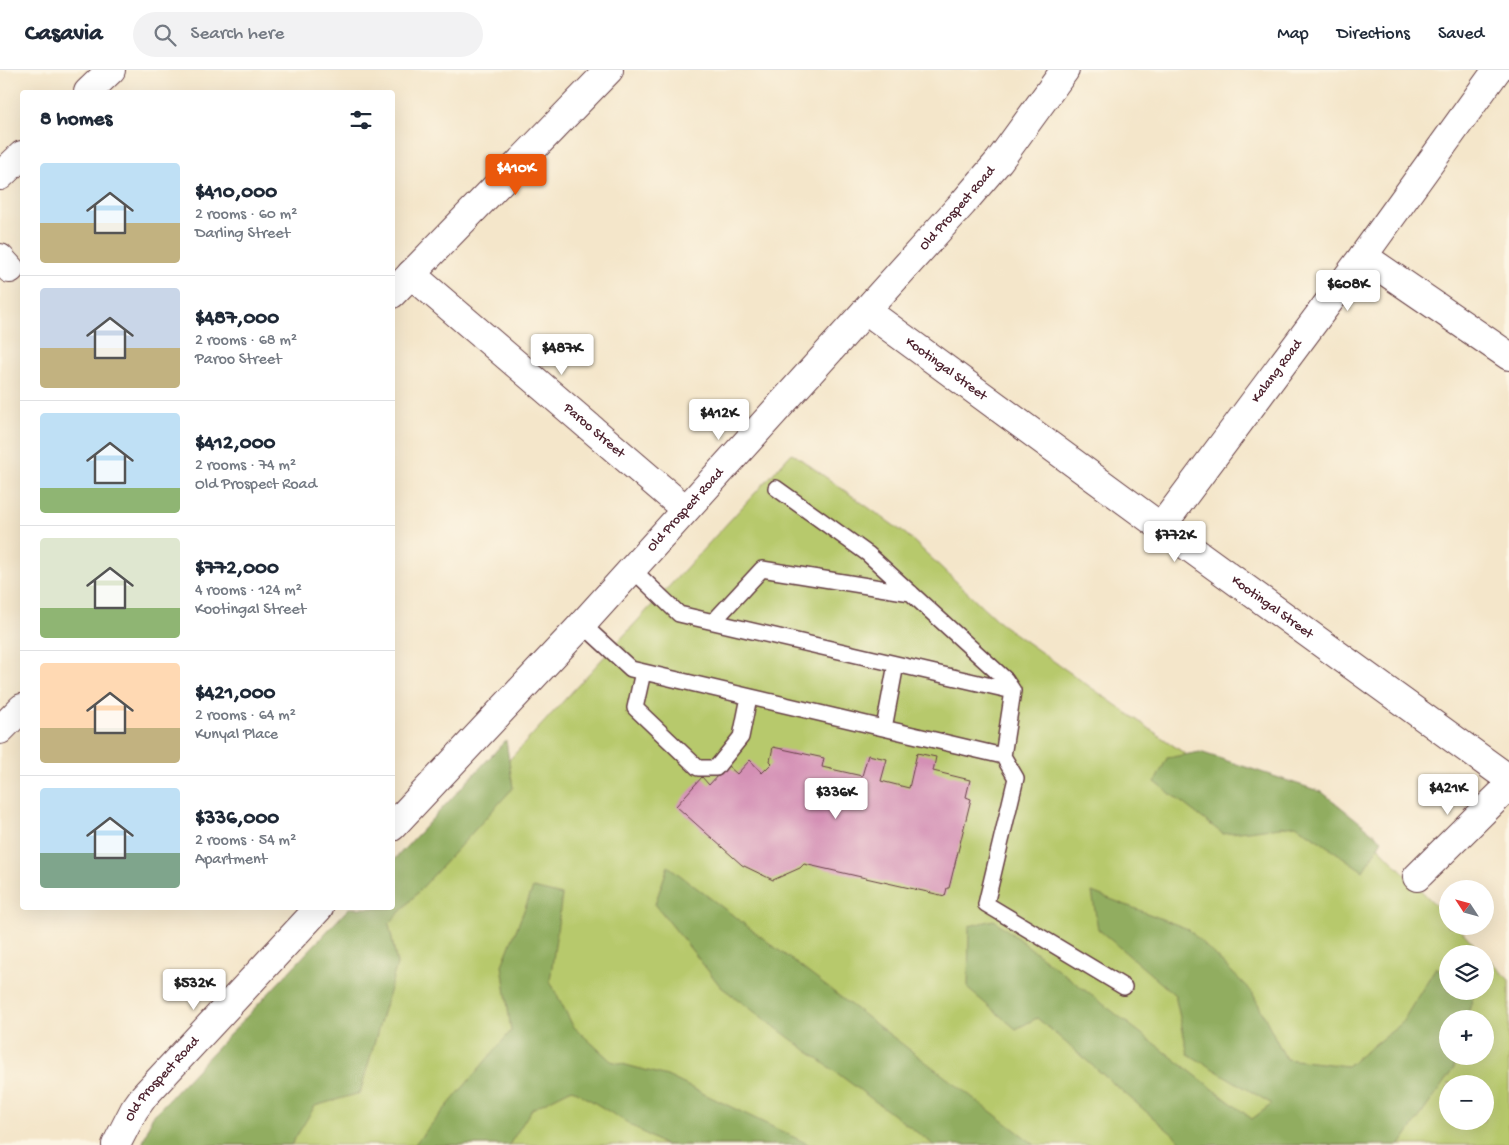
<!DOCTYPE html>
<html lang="en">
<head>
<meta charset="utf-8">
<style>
  body { margin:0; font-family:"Gochi Hand",sans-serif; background:#f2f2f3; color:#1f2937; height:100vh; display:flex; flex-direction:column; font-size:19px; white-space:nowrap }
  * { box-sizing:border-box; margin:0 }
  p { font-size:16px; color:#747a83 }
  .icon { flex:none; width:28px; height:28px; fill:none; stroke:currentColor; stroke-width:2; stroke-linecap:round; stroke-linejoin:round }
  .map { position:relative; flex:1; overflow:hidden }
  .panel { position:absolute; left:20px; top:20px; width:375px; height:820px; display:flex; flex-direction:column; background:#fff; border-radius:5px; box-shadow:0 5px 20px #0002 }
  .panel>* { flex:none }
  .needle { width:32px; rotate:306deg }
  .tools { position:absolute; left:1439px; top:810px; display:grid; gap:10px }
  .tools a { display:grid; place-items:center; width:55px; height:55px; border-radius:50%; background:#fff; box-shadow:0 5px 20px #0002; font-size:25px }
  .price { position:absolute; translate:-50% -42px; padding:0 11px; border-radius:5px; background:#fff; color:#222; font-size:16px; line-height:32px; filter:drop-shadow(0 1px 2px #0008) }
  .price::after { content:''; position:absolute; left:50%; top:30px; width:15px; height:11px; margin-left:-8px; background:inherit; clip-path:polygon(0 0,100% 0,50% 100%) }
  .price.selected { background:#ea580c; color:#fff }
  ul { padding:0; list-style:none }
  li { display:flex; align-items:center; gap:15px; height:125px; padding:0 20px }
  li+li { border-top:1px solid #e0e1e3 }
  li span { display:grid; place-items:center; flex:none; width:140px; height:100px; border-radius:5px; color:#555 }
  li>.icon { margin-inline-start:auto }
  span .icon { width:60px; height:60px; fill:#fffc; stroke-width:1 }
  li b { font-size:21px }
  h2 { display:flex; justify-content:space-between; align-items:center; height:60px; padding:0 20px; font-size:21px }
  header { display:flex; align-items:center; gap:30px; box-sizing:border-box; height:70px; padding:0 25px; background:#fff; border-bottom:1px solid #e0e1e3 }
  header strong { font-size:24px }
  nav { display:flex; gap:28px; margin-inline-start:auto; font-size:18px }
  .search { width:350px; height:45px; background:#f2f2f3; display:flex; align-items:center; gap:12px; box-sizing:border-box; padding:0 18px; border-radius:28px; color:#747a83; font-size:19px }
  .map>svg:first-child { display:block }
  .green { fill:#b7c96c; stroke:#80744c; fill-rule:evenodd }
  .forest { fill:#91ad60; stroke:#6e6646 }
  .building { fill:#d490b5 }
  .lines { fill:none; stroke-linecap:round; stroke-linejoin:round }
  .service-casing { stroke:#643d43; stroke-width:18 }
  .minor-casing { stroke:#643d43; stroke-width:30 }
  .secondary-casing { stroke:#643d43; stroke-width:30 }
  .service { stroke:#fff; stroke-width:15 }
  .minor { stroke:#fff; stroke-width:28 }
  .secondary { stroke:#fff; stroke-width:28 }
  .labels { text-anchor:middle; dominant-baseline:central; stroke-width:4; stroke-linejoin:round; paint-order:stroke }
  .street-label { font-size:14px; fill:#4a1f2b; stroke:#fcf5e5 }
</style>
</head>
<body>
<header>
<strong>Casavia</strong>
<div class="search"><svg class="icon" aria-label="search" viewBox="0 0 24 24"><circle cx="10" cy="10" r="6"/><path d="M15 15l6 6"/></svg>Search here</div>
<nav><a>Map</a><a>Directions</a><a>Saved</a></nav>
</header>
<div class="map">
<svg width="1509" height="1075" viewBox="0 0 1509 1075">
  <rect width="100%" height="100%" fill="#fcf5e5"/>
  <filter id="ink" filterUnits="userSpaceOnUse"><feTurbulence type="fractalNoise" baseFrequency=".02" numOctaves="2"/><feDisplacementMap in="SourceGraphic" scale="10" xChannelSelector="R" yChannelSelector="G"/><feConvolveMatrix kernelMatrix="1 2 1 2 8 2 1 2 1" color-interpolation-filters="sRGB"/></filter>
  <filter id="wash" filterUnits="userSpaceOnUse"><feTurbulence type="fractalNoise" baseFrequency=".0096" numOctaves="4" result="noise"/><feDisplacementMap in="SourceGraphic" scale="20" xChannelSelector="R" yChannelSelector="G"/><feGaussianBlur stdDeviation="1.12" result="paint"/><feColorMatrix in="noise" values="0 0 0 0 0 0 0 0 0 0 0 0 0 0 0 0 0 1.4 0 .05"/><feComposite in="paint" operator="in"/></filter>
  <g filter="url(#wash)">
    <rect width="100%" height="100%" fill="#f4e6ca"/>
    <path class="green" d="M792,383L907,465L1001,554L1191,688L1335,732L1447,847L1448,856H1457L1483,884H1448V921H1485V885L1509,910V1075H155L392,838L393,816ZM1448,949H1485V986H1448ZM1448,1014H1485V1051H1448Z"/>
    <path class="forest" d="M506,670L513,718L389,854L397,894L360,1023L315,1036L291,1075H142L152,1047L349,838H392L393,791Z
      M1200,682L1322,722L1382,770L1363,801L1296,755L1223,764L1155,712L1167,688Z
      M668,796L1035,1075H934L721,917L655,834Z
      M533,818L562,825L550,911L573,956L611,991L667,1006L810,1075H664L572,1019L532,1039L509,1075H414L511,961L502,895Z
      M1092,822L1188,859L1252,922L1286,989L1347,996L1401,954L1436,897L1447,905L1448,921L1474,922L1467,949H1448V986H1457L1454,998L1400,1075H1185L1037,948L1016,959L968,919L969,856L994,850L1252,1049L1272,1034L1188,984L1175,925L1098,859Z"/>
    <g id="blocks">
      <path class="building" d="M773,677L824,688L822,697L862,706L868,685L887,689L881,711L909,718L917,683L936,687L933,701L970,710L966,727L971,729L949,818H947L945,826L804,794L800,798L773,810L742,795L676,736L702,707L709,715L727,695L737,704L750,690L762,703L772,693L770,691Z"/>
    </g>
  </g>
  <g filter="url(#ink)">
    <use href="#blocks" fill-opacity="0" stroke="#643d43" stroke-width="1"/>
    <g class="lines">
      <g class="service-casing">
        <path id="service" d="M632,499L679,544L1013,621
          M713,552L762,499L911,523
          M582,554L631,599L1003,686L1013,621L1005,609L868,484L776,418
          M643,602L635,638L698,698H716L741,667L749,627
          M884,658L896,594
          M1003,686L1016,708L986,834L1124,917"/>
      </g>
      <g class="minor-casing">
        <g id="minor">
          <path d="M88,22L111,0"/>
          <path d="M0,106L22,85"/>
          <path d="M1363,186L1509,286"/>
          <path d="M0,188L10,199"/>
          <path id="s1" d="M411,204L685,439"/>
          <path d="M392,224L609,0"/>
          <path id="s2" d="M867,241L1161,457L1509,709"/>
          <path id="s3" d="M1161,457L1363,186L1497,0"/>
          <path d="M0,660L22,638"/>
          <path d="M1417,807L1509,716"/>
        </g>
      </g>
      <g class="secondary-casing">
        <g id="secondary">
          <path id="s4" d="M392,757L578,559L963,133L999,91L1065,0"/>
          <path id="s5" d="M116,1075L134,1040L144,1026L319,838"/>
        </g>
      </g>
      <use href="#service" class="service"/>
      <use href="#minor" class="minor"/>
      <use href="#secondary" class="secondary"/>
    </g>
  </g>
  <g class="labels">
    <g class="street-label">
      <text stroke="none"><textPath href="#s4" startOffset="838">Old Prospect Road</textPath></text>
      <text stroke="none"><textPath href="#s2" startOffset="98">Kootingal Street</textPath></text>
      <text stroke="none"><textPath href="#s3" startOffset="194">Kalang Road</textPath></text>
      <text stroke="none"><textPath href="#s1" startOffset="241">Paroo Street</textPath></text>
      <text stroke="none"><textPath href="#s4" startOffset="432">Old Prospect Road</textPath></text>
      <text stroke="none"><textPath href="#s2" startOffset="502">Kootingal Street</textPath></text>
      <text stroke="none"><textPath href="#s5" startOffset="81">Old Prospect Road</textPath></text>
    </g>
  </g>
</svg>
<div class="tools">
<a><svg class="needle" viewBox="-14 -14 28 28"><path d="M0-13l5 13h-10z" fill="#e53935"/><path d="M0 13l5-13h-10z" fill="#747a83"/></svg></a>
<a><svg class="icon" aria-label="layers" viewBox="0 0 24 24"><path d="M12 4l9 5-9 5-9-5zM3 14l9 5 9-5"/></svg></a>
<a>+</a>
<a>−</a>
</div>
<b class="price selected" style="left:516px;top:126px">$410K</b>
<b class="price" style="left:1348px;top:242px">$608K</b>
<b class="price" style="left:562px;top:306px">$487K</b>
<b class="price" style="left:719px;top:371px">$412K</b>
<b class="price" style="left:1175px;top:493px">$772K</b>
<b class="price" style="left:1448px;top:746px">$421K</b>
<b class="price" style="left:836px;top:750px">$336K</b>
<b class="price" style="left:194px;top:941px">$532K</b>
<section class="panel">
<h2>8 homes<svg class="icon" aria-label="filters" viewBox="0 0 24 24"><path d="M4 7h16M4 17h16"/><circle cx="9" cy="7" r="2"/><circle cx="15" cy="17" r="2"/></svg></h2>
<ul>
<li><span style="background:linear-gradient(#bfe0f5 60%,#c2b280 0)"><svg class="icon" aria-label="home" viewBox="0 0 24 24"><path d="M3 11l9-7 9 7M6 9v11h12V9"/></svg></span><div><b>$410,000</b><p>2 rooms · 60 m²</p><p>Darling Street</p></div></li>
<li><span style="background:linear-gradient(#c9d6e8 60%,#c2b280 0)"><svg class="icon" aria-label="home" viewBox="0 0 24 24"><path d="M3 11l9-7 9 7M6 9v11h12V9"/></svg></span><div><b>$487,000</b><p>2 rooms · 68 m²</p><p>Paroo Street</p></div></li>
<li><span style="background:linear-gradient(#bfe0f5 75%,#8fb573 0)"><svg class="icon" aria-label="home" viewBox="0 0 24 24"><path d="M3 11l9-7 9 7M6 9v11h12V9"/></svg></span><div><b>$412,000</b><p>2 rooms · 74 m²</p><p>Old Prospect Road</p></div></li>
<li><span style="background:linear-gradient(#dfe7d0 70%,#8fb573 0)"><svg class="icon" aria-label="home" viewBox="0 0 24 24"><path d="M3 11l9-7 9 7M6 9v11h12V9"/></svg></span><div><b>$772,000</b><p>4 rooms · 124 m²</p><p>Kootingal Street</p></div></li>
<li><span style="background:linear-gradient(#ffd9b3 65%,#c2b280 0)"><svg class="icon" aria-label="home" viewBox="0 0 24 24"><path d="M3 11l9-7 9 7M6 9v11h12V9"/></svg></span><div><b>$421,000</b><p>2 rooms · 64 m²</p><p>Kunyal Place</p></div></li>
<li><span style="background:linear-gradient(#bfe0f5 65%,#7fa58c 0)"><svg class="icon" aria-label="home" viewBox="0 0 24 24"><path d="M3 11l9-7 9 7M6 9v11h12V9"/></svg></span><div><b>$336,000</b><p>2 rooms · 54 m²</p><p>Apartment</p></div></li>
</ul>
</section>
</div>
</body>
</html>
